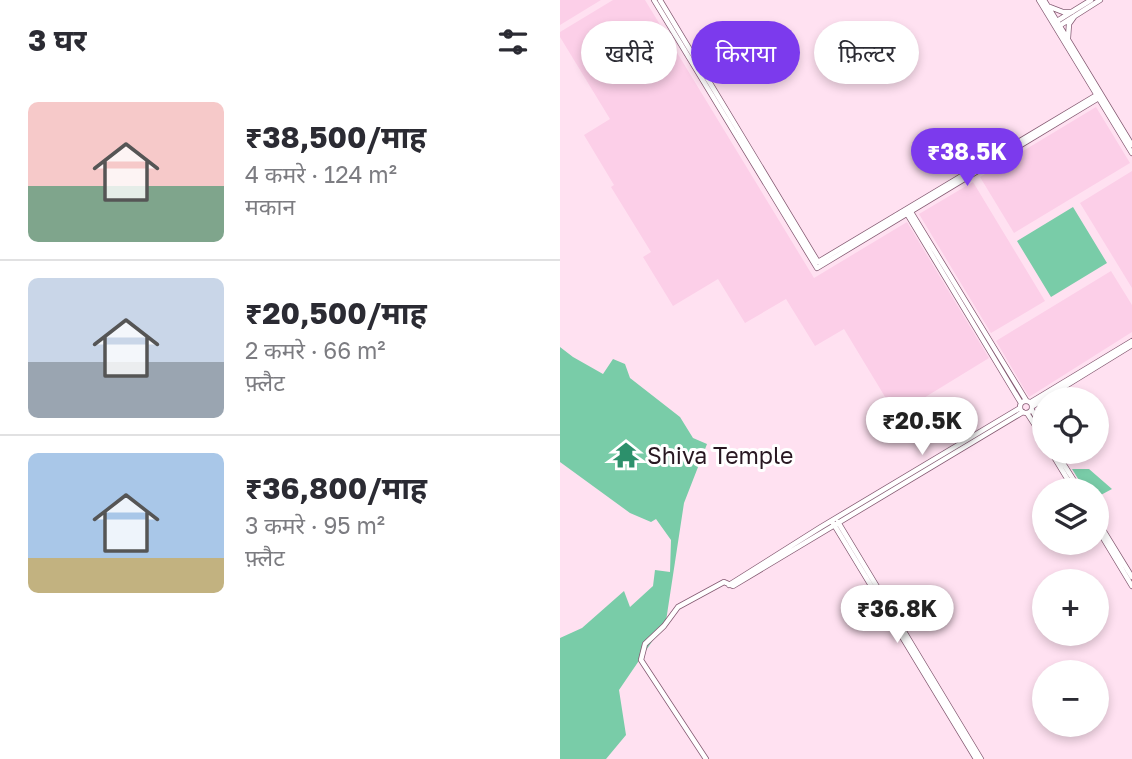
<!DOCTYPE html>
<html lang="hi">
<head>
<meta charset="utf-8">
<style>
  body { margin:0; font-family:"Golos Text","Noto Sans Devanagari",sans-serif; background:#f7f7f7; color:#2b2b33; height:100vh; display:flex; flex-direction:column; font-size:26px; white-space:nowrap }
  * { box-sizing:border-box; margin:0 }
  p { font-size:23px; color:#7c7c81 }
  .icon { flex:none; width:38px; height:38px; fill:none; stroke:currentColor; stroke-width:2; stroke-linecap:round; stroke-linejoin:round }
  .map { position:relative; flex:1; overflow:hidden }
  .sheet { display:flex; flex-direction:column; background:#fff; width:560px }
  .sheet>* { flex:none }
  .hud { position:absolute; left:21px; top:21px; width:444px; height:63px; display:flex; gap:14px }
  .fabs { position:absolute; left:472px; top:387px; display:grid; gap:14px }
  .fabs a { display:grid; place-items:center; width:77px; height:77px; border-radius:50%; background:#fff; box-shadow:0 4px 10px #0003; font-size:35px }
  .price { position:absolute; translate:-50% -60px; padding:0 16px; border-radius:24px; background:#fff; color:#222; font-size:23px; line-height:46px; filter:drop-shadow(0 2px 4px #0008) }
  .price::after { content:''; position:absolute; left:50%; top:42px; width:21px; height:16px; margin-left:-10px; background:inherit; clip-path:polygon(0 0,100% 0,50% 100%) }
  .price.current { background:#7c3aed; color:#fff }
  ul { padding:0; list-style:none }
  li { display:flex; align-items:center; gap:21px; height:175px; padding:0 28px }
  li+li { border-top:2px solid #e1e1e2 }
  li span { display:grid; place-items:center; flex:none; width:196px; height:140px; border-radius:10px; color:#555 }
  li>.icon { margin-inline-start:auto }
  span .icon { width:84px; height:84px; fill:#fffc; stroke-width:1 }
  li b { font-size:30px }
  h2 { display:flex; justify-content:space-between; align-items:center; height:84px; padding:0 28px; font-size:30px }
  .chip { padding:0 24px; border-radius:32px; background:#fff; box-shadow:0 4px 10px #0003; font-size:24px; line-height:63px }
  .chip.current { background:#7c3aed; color:#fff }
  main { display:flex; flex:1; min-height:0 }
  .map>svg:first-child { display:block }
  .built { fill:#fccfe8 }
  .green { fill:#79cca8 }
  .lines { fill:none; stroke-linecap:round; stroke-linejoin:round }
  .secondary-casing { stroke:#845a72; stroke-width:6 }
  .secondary { stroke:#fff; stroke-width:4.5 }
  .labels { text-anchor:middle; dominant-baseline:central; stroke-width:6; stroke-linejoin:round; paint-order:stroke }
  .poi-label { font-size:23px; fill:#281721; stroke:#fff; text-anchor:start }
</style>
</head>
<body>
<main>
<section class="sheet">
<h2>3 घर<svg class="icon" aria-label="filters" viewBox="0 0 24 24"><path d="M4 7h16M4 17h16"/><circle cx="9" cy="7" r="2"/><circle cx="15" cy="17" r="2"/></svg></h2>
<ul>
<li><span style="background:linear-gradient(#f6c9c9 60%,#7fa58c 0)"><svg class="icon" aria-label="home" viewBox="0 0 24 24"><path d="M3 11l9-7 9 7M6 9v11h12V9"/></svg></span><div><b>₹38,500/माह</b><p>4 कमरे · 124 m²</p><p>मकान</p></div></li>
<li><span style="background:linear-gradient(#c9d6e8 60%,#9aa5b1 0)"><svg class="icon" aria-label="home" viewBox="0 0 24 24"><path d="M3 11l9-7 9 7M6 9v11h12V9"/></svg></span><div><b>₹20,500/माह</b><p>2 कमरे · 66 m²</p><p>फ़्लैट</p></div></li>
<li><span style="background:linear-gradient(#a9c7e8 75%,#c2b280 0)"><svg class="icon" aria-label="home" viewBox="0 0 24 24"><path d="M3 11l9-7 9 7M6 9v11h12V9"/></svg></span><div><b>₹36,800/माह</b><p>3 कमरे · 95 m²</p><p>फ़्लैट</p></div></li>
</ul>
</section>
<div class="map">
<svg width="572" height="759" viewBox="0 0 572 759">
  <rect width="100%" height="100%" fill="#ffe1f1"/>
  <path class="built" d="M0,0H41L0,25Z
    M53,0H85L254,278L347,222L429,358L336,415L284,329L255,346L226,299L185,323L158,279L113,306L83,257L91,252L51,187L54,185L24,135L50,119L0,37V32Z
    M536,107L570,163L454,233L420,177Z
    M572,171V288L520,203Z
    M413,182L485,301L431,333L359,214Z
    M551,271L572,305V332L469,397L436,341Z"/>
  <path class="green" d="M513,207L547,263L491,297L457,241Z
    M0,347L13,357L43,374L53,359L65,364L70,378L120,417L133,438L147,444L124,503L106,621L59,690L66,735L46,759H0V638L22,628L64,591L70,607L93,586L95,570L110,572L111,540L96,519L91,522L70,513L0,462Z
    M512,469H529L552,489L537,497V490H525Z"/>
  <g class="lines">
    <g class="secondary-casing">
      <path id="secondary" d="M94,0L257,268L542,96
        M100,0L258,262L540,93
        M479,0L572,153
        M484,0L572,145
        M490,7L503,12H512
        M497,21L531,0
        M499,26L540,0
        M508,38L509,24L514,17
        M346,212L461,403
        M351,212L466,400
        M460 407a6 6 0 1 1 12 0a6 6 0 1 1-12 0Z
        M471,402L572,341
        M473,406L572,345
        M472,410L485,434
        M467,413L485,441
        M491,452L514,490
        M496,452L520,490
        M537,520L572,577
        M278,522L421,759
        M273,523L416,759
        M537,528L572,586
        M169,585L261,527L460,408
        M146,759L81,660L85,644L104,626L118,607L164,582L173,586L463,412"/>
    </g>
    <use href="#secondary" class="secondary"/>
  </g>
  <defs>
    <g id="temple-bare" transform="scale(2.1)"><path d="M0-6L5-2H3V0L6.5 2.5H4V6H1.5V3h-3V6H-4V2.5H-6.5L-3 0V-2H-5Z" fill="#2c906b" stroke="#fff" stroke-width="2.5" paint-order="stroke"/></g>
  </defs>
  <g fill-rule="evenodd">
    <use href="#temple-bare" x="66" y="455"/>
  </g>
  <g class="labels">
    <g class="poi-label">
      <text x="87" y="455">Shiva Temple</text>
    </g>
  </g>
</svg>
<div class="fabs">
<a><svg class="icon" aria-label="locate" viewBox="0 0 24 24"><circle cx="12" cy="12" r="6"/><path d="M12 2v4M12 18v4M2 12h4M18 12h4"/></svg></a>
<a><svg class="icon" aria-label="layers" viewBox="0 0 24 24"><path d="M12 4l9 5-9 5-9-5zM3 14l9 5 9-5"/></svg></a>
<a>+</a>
<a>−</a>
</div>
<b class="price current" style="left:407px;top:188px">₹38.5K</b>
<b class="price" style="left:362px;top:457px">₹20.5K</b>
<b class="price" style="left:337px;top:645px">₹36.8K</b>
<div class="hud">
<a class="chip">खरीदें</a>
<a class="chip current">किराया</a>
<a class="chip">फ़िल्टर</a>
</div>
</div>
</main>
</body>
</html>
